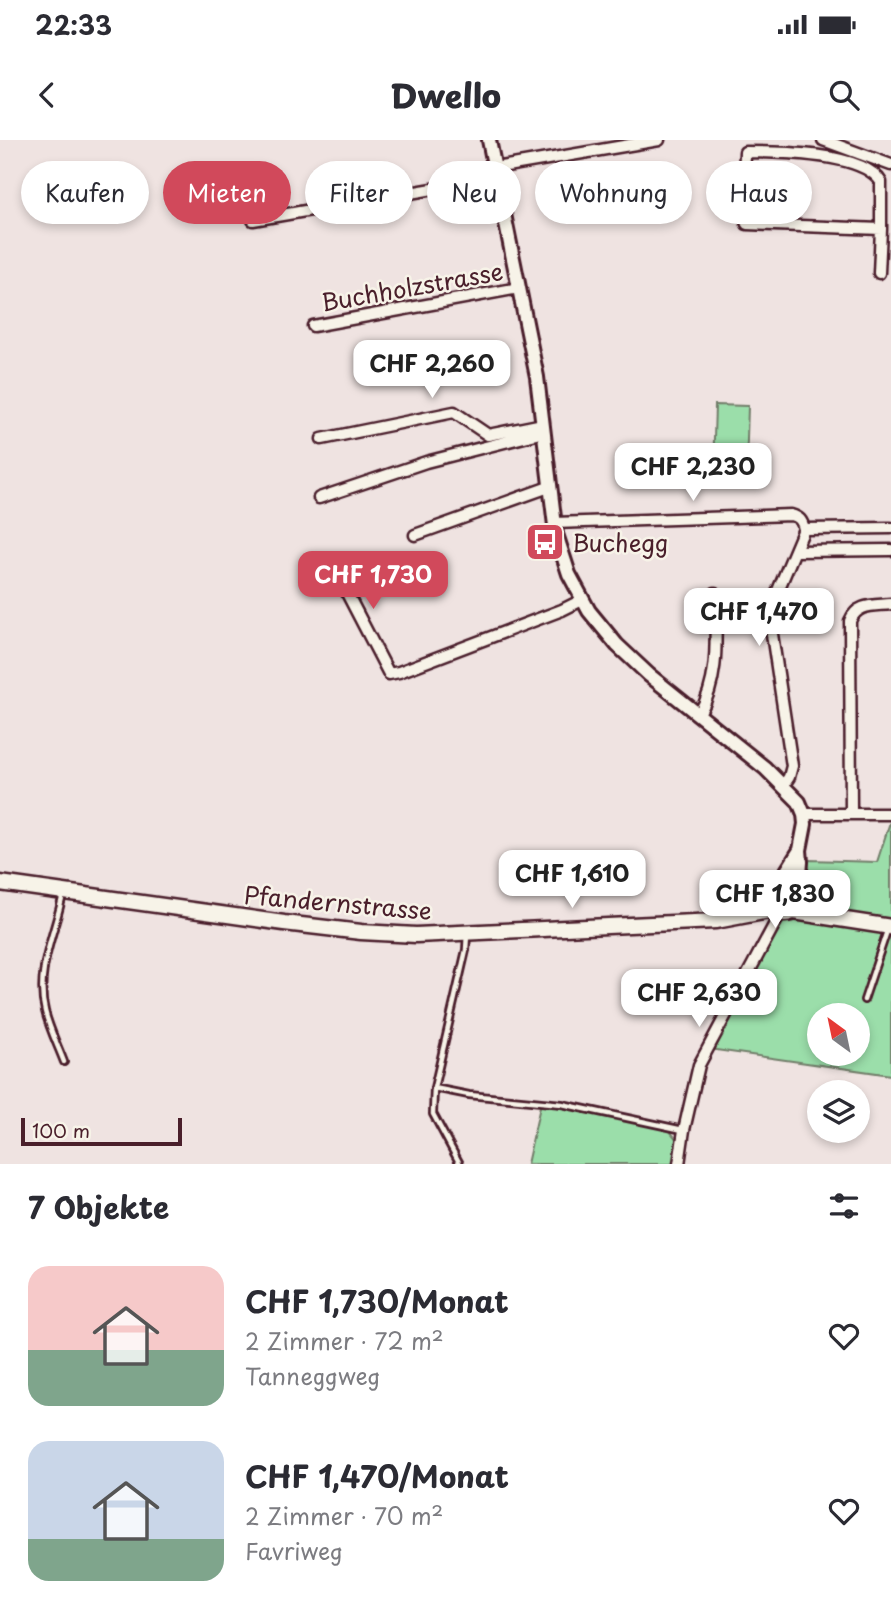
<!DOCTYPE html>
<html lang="de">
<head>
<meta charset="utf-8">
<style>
  body { margin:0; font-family:"Playpen Sans",sans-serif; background:#f7f7f7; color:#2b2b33; height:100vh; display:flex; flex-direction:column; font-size:26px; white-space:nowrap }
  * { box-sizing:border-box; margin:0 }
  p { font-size:23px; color:#7c7c81 }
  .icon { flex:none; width:38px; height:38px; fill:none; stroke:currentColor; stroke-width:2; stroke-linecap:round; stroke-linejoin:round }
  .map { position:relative; height:1024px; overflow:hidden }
  .panel { display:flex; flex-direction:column; background:#fff; flex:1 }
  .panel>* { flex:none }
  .hud { position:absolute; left:21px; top:21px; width:850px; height:63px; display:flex; gap:14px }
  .needle { width:46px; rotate:327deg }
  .controls { position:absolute; left:807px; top:863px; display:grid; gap:14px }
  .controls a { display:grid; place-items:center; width:63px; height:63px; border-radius:50%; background:#fff; box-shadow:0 4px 10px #0003; font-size:35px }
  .scale { position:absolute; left:21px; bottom:18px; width:161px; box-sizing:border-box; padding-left:7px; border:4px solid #4a1f2b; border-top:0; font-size:19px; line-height:24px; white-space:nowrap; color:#4a1f2b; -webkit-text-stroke:5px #f7f3e8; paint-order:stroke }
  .price { position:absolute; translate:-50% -60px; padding:0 16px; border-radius:14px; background:#fff; color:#222; font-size:23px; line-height:46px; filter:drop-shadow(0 2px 4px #0008) }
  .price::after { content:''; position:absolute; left:50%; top:42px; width:21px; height:16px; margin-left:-10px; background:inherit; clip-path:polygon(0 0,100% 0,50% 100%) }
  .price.active { background:#d1495b; color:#fff }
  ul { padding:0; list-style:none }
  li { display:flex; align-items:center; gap:21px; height:175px; padding:0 28px }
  li span { display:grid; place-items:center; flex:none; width:196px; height:140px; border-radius:21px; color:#555 }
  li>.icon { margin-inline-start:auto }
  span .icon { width:84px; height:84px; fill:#fffc; stroke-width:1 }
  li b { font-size:30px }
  h2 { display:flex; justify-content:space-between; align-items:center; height:84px; padding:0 28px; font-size:30px }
  .chip { padding:0 24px; border-radius:32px; background:#fff; box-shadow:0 4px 10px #0003; font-size:24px; line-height:63px }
  .chip.active { background:#d1495b; color:#fff }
  .status { display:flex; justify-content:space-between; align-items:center; height:49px; padding:0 35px; background:#fff; direction:ltr }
  .status svg { height:19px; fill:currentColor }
  header { display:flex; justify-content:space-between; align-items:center; height:91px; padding:0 28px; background:#fff; font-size:32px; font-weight:800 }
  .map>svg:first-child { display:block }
  .green { fill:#9bdeaa; stroke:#727e6a; stroke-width:2; fill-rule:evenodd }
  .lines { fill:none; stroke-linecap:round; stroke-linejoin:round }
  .service-casing { stroke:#4a1f2b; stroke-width:10 }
  .minor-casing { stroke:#4a1f2b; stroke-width:15 }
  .tertiary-casing { stroke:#4a1f2b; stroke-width:18 }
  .secondary-casing { stroke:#4a1f2b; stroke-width:19 }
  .service { stroke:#f7f3e8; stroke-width:4.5 }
  .minor { stroke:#f7f3e8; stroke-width:10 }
  .tertiary { stroke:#f7f3e8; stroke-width:12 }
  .secondary { stroke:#f7f3e8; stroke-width:14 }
  .labels { text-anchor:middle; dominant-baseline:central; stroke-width:5; stroke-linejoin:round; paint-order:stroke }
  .street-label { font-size:24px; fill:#4a1f2b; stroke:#f7f3e8 }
  .poi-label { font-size:24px; fill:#4a1f2b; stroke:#f7f3e8; text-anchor:start }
</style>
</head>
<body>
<div class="status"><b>22:33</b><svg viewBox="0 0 49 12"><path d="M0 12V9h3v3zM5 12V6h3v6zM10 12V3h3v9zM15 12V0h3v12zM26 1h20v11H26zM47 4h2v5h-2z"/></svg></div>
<header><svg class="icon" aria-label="back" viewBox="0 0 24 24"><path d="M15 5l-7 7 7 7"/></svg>Dwello<svg class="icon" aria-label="search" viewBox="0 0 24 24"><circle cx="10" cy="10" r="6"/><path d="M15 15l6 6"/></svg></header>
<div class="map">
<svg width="891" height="1024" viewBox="0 0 891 1024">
  <rect width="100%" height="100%" fill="#efe3e1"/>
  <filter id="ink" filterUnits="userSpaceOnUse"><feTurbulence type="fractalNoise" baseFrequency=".0143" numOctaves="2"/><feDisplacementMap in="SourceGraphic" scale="14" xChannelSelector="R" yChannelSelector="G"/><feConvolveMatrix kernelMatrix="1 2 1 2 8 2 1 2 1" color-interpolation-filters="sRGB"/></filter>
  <g filter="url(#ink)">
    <path class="green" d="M715,265L748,266L746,332L713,331Z
      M891,679V779C867,775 810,772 805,742C805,735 808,727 809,720L877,722Z
      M798,778L891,793V935L709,909L780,786L785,781ZM819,875H858V914H819Z
      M541,962L594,971L669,990L677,1000L673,1024H527Z"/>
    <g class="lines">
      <g class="service-casing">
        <path id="service" d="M63,754C55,793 35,832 45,871C49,888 58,906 64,922
          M864,860L887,791
          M434,948L469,955L562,964L683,990
          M460,1024L433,974L434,948L466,810L467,794"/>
      </g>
      <g class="minor-casing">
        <path id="minor" d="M823,0L891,25
          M745,12C777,12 863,12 881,42V89L747,84L743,75Z
          M495,28L659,0
          M253,80L497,38
          M879,133L881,89
          M313,186L519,148
          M322,299L454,272L488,295L543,284
          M319,358L426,322L544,292
          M554,383L791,375C799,377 802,380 804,389
          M804,389L891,388
          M415,395L549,347
          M795,411L891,410
          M336,432L389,534L399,532L562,470L582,460
          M699,574C721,537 715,494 715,453
          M783,646L789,637L792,626L770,481L771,467L804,389
          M851,673L850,481C857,463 874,466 891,464
          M804,674H891
          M679,1024L684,990L699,925L780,774"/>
      </g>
      <g class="tertiary-casing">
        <path id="tertiary" d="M489,0L537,237L556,394L569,434L589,471L617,505L649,535L765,628L799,662L804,674L805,684L800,710L801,722L799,749
          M780,742L800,710"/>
      </g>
      <g class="secondary-casing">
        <path id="secondary" d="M769 758a16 16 0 1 1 32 0a16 16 0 1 1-32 0Z
          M0,743L284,783L361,792L416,795L716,781L774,770
          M794,772L891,787"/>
      </g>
      <use href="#service" class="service"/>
      <use href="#minor" class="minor"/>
      <use href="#tertiary" class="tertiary"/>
      <use href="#secondary" class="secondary"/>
    </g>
  </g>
  <defs>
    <g id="bus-square" transform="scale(2.0125)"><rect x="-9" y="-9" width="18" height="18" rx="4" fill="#d1495b" stroke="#f7f3e8"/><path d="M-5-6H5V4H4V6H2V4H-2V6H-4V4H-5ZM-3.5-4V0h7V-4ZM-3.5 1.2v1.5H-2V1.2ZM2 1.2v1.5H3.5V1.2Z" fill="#fff"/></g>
  </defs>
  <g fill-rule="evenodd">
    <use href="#bus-square" x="545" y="402"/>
  </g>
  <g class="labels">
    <g class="street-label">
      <text transform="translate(412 146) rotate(-10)">Buchholzstrasse</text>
      <text transform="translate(338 762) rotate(5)">Pfandernstrasse</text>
    </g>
    <g class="poi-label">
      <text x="572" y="402">Buchegg</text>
    </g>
  </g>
</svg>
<div class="controls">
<a><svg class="needle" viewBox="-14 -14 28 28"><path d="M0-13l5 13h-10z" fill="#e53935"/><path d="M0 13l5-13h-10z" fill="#7c7c81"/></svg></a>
<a><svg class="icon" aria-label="layers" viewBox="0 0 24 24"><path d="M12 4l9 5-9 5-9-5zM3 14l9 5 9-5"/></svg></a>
</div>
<div class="scale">100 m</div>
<b class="price" style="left:432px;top:260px">CHF 2,260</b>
<b class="price" style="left:693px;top:363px">CHF 2,230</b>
<b class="price active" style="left:373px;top:471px">CHF 1,730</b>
<b class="price" style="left:759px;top:508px">CHF 1,470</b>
<b class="price" style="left:572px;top:770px">CHF 1,610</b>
<b class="price" style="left:775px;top:790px">CHF 1,830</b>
<b class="price" style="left:699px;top:889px">CHF 2,630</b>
<div class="hud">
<a class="chip">Kaufen</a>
<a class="chip active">Mieten</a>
<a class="chip">Filter</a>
<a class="chip">Neu</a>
<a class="chip">Wohnung</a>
<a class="chip">Haus</a>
</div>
</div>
<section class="panel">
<h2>7 Objekte<svg class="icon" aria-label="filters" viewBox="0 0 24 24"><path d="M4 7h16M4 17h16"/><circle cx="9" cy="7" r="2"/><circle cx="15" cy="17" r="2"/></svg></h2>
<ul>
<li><span style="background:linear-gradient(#f6c9c9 60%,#7fa58c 0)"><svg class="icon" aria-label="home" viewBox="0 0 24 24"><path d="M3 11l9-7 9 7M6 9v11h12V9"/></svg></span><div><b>CHF 1,730/Monat</b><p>2 Zimmer · 72 m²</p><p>Tanneggweg</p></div><svg class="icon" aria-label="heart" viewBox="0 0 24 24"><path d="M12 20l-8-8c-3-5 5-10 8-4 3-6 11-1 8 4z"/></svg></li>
<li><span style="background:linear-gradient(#c9d6e8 70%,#7fa58c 0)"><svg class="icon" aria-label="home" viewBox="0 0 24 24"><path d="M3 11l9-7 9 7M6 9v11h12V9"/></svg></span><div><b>CHF 1,470/Monat</b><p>2 Zimmer · 70 m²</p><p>Favriweg</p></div><svg class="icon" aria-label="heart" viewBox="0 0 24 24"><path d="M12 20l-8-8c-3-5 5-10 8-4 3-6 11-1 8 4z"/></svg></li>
</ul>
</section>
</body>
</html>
